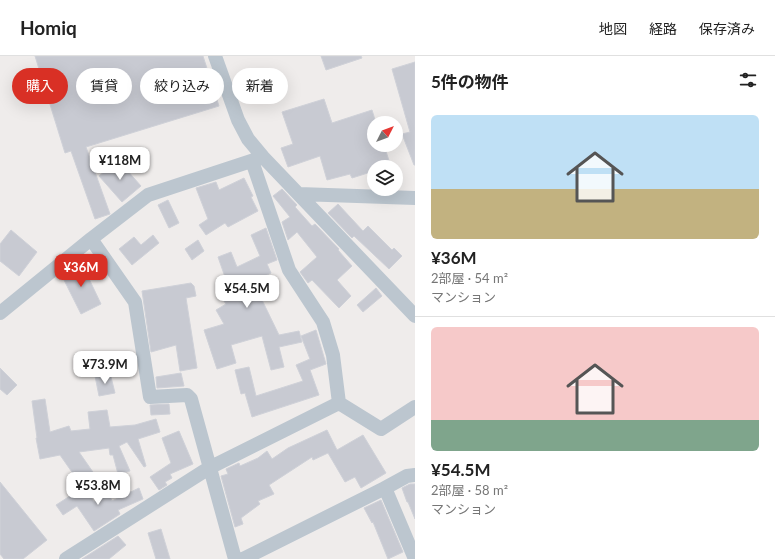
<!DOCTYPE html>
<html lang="ja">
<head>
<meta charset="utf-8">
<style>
  body { margin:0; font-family:Lato,"Noto Sans JP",sans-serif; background:#f6f6f6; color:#222; height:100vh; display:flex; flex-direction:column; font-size:15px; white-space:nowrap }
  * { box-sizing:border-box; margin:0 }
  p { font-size:13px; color:#767676 }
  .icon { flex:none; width:22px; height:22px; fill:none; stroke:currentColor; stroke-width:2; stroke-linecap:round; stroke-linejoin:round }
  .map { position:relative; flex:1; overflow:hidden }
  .side { display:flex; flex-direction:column; background:#fff; width:360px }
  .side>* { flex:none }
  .top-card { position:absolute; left:12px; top:12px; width:343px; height:36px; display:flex; gap:8px }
  .needle { width:26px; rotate:48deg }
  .buttons { position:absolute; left:367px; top:60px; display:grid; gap:8px }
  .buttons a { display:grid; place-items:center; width:36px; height:36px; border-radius:50%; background:#fff; box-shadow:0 4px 16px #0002; font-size:20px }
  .price { position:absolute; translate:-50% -34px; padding:0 9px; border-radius:8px; background:#fff; color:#222; font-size:13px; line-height:26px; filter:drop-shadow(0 1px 2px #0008) }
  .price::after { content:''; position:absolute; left:50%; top:24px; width:12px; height:9px; margin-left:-6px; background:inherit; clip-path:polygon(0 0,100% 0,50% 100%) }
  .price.current { background:#d93025; color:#fff }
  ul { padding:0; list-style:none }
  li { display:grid; align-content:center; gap:8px; height:212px; padding:0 16px }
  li+li { border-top:1px solid #e0e0e0 }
  li span { display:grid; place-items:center; height:124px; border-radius:6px; color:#555 }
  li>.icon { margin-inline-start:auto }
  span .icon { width:72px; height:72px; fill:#fffc; stroke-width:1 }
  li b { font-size:17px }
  h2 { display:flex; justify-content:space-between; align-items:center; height:48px; padding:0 16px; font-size:17px }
  .pill { padding:0 14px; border-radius:18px; background:#fff; box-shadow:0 4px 16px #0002; font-size:14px; line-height:36px }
  .pill.current { background:#d93025; color:#fff }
  header { display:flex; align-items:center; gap:24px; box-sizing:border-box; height:56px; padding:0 20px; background:#fff; border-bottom:1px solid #e0e0e0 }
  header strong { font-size:19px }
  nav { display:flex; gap:22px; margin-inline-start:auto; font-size:14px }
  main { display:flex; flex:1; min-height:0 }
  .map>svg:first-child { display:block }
  .building { fill:#c8cad2; stroke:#cfd1d8 }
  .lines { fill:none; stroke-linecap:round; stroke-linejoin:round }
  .street { stroke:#bcc6cf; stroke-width:14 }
</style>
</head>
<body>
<header>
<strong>Homiq</strong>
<nav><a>地図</a><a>経路</a><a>保存済み</a></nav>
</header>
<main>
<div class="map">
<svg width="415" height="503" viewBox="0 0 415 503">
  <rect width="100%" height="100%" fill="#efeceb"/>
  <path class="building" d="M35,0H203L219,50L86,91L110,158L95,163L71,95L65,97Z
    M321,0H361L362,2L326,14Z
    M415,6V109H414L402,78L410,76L392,13Z
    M324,43L332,67L372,54L376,67H374V89H384L391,111H374V115L352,122L350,118L327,124L320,100L288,111L281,92L293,88L282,56Z
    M118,104L141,130L122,146L99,120Z
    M244,122L253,140L251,141L258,155L228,171L225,167L206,179L199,169L208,163L196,132L216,126L219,134Z
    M282,133L297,149L295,151L312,170L315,168L339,193L338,194L352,210L337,224L351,240L339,252L312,224L308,227L300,216L317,201L297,176L288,184L282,166L290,161L273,140Z
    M168,144L179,167L169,172L158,149Z
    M338,148L363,175L368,170L392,194L394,192L402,200L389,213L354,180L352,182L328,157Z
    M266,172L277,204L267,208L271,217L252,226L261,245L262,244L279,279L299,275L302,286L279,291L284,311L271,314L262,280L231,289L236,307L217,313L204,274L224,268L216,254L226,248L224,245L228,243L220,223L225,221L218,201L231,196L237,211L260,200L251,179Z
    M11,174L37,196L19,220L0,205V188Z
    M153,179L159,187L132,209L119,193L134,181L141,189Z
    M198,184L204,195L192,204L185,193Z
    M81,206L101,248L81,258L61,218L68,212Z
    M191,227L194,230L196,240L186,242L197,312L180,315L176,289L151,296L142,235Z
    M376,232L382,240L363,256L357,249Z
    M316,274L326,308L310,314L319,339L252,361L245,337L241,338L235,314L249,311L256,340L303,325L296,309L310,303L301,280Z
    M0,312L17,329L7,339L0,333Z
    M110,317L115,337L99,340L95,320Z
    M181,317L184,330L157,332L156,321Z
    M45,343L50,376L69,370L71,375L90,373L88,356L107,354L110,371L135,369L156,363L160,376L138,383L146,410L144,411L127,386L119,390L130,415L118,418L113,399H110L109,392L79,396L95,419L81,429L60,399L40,403L36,382H37L32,345Z
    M169,348L170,358L151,359L150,349Z
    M327,374L337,394L363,379L386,417L361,432L355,421L345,426L328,397L313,404L312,401L269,429L274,438L258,445L260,448L241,462L243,468L235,471L221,420L228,418L226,413L239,407L240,410L258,402L267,395L272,403L288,392Z
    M179,375L193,408L170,418L172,422L165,426L167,429L159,434L150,421L171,407L162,382Z
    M0,426L47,484L23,503H4L0,498Z
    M410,428H415V463L408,446H407L402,432Z
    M84,431L94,446L109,438L112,445L139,432L143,443L118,454L120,458L94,475L77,450L63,459L56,449Z
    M381,444L403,496L388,503L373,466L372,467L364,452Z
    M161,473L170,503H156L148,477Z
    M118,480L126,489L109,503H82Z"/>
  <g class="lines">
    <path class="street" d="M215,0L238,64L248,83L263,101L415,260
      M252,105L289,214L323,266L333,299L339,347
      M299,138L415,142
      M91,183L135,246L150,341L187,339L191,343L235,503
      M0,257L91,183L148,139L263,101
      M415,419L407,420L385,432L415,503
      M66,503L209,412L339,347L381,373L415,351
      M243,503L385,432"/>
  </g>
</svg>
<div class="buttons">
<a><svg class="needle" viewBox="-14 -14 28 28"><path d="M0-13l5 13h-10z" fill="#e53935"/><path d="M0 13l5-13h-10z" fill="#767676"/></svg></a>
<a><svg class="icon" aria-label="layers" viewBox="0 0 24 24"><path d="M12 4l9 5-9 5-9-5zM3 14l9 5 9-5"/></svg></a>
</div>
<b class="price" style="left:120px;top:125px">¥118M</b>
<b class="price current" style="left:81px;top:232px">¥36M</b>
<b class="price" style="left:247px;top:253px">¥54.5M</b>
<b class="price" style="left:105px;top:329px">¥73.9M</b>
<b class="price" style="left:98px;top:450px">¥53.8M</b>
<div class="top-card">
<a class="pill current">購入</a>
<a class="pill">賃貸</a>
<a class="pill">絞り込み</a>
<a class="pill">新着</a>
</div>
</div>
<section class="side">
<h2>5件の物件<svg class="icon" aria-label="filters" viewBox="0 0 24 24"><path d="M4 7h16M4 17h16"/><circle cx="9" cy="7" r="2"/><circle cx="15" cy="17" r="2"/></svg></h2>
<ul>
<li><span style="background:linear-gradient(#bfe0f5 60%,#c2b280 0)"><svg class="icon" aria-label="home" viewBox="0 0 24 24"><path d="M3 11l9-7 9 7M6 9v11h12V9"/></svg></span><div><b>¥36M</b><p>2部屋 · 54 m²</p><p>マンション</p></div></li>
<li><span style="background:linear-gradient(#f6c9c9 75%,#7fa58c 0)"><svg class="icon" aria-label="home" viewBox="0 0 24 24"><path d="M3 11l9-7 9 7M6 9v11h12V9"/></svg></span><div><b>¥54.5M</b><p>2部屋 · 58 m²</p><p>マンション</p></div></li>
</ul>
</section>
</main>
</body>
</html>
